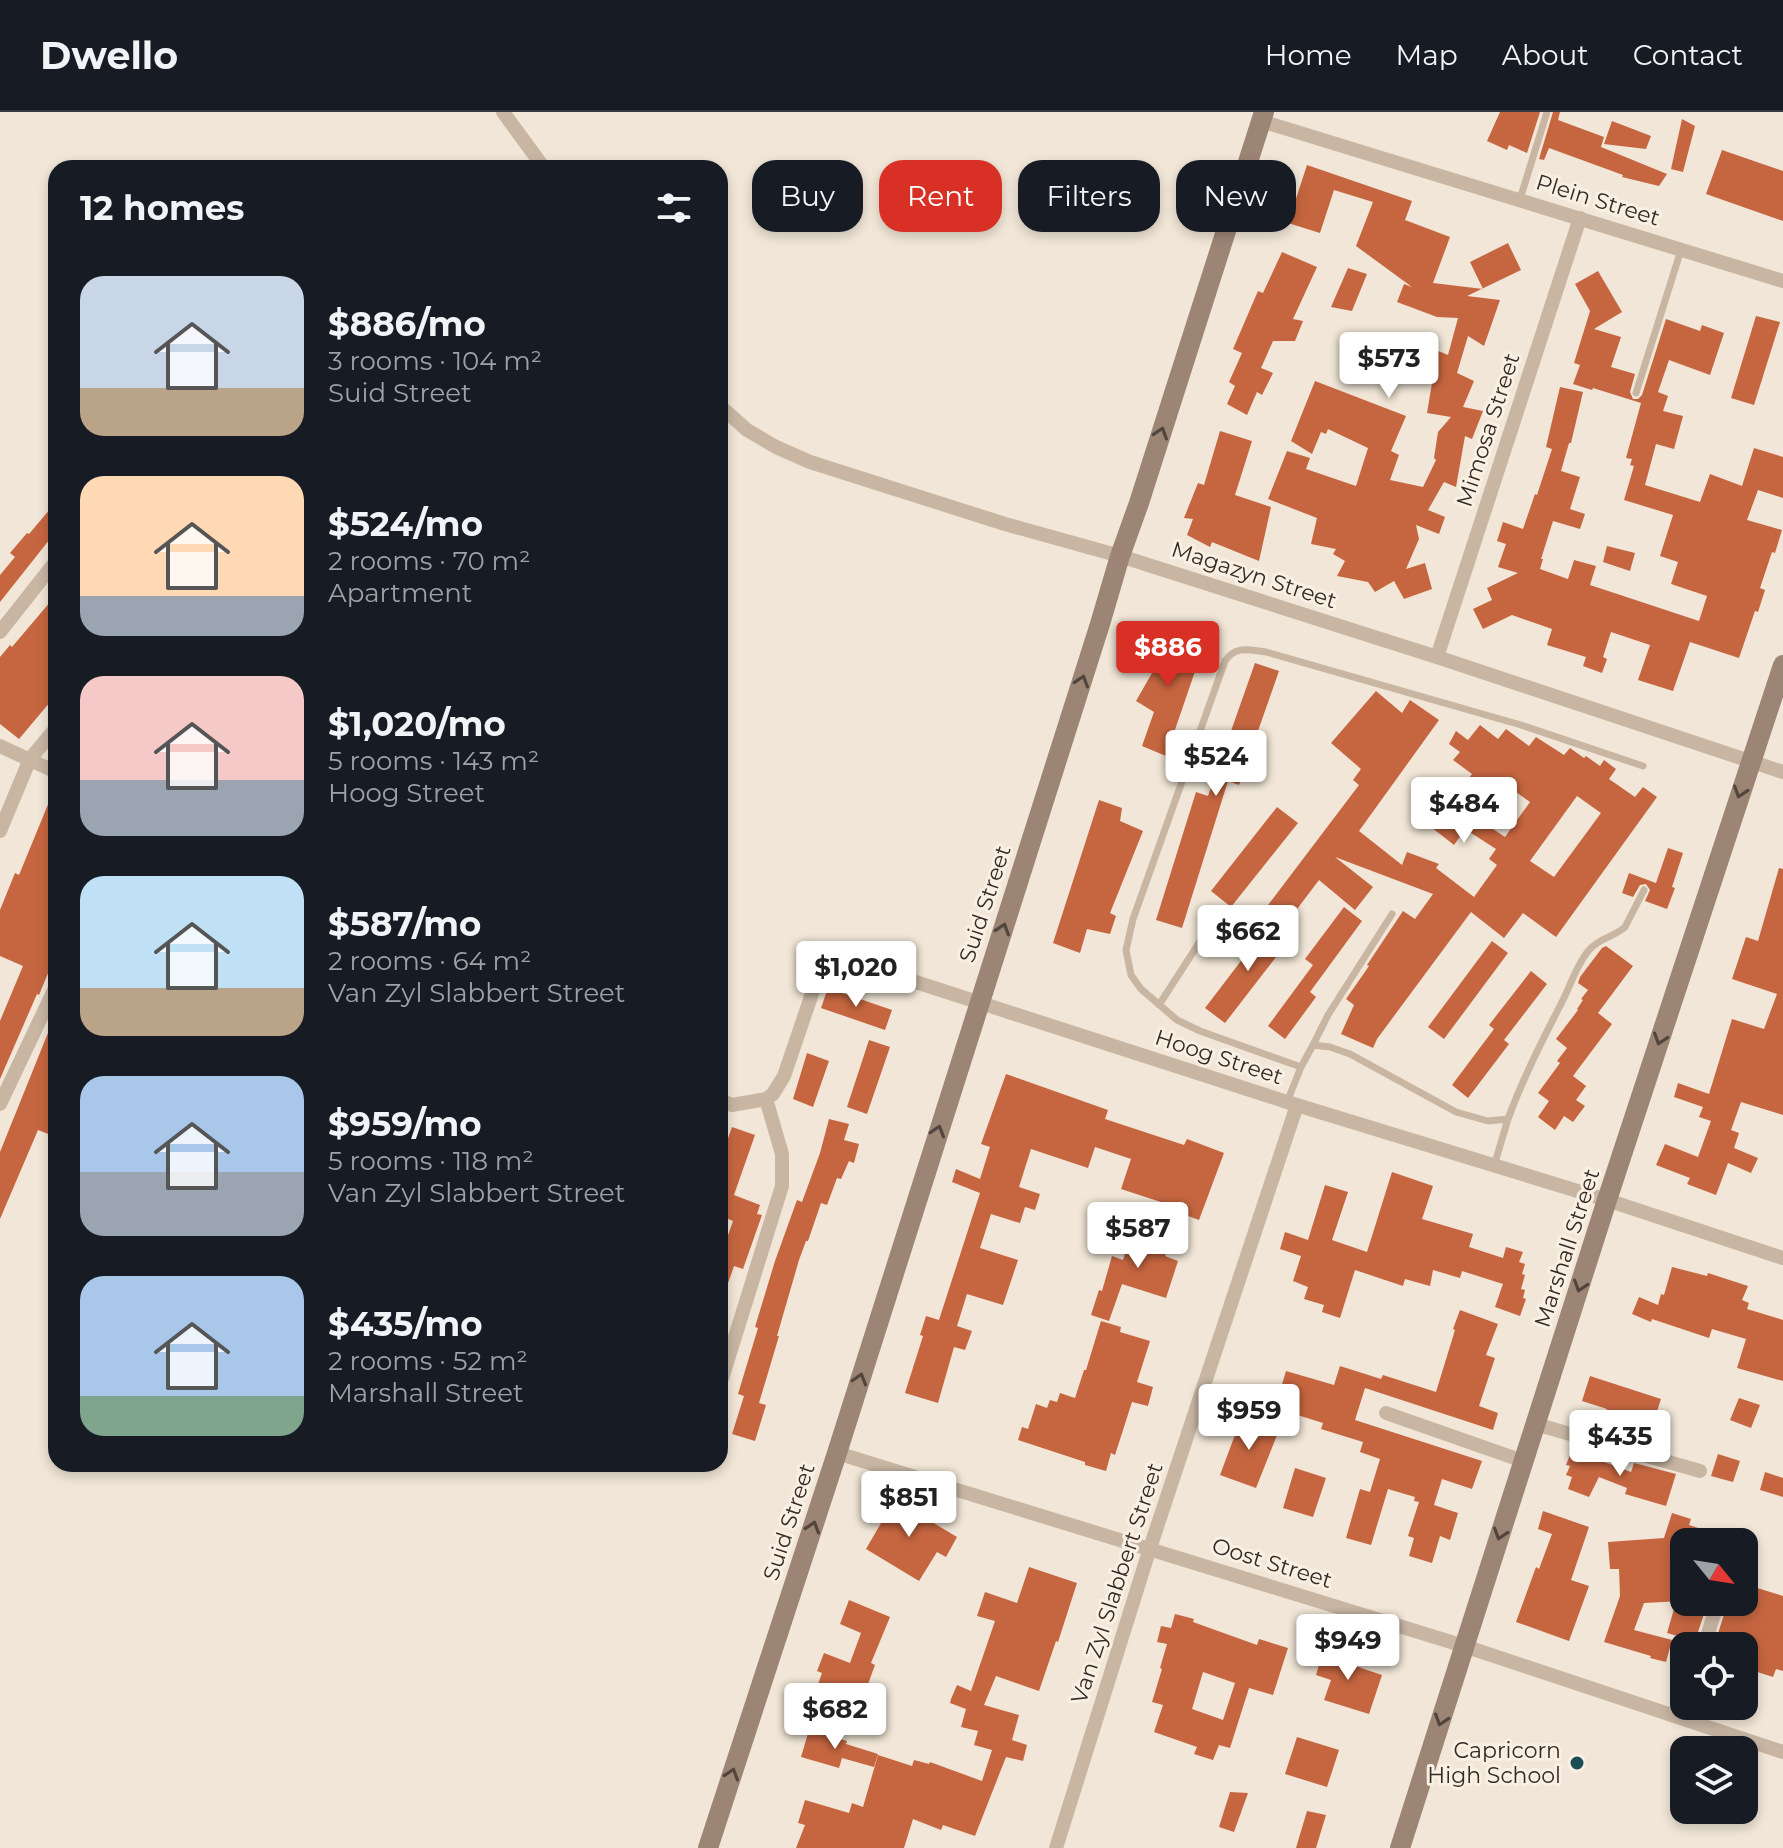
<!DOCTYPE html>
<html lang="en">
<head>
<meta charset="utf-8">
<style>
  body { margin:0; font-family:Montserrat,sans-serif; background:#242831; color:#f1f3f6; height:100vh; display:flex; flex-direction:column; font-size:30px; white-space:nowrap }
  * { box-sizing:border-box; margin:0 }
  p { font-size:26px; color:#9ea1a6 }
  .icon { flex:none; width:44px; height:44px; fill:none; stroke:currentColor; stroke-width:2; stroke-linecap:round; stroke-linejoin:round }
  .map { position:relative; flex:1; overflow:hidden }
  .drawer { position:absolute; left:48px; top:48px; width:680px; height:1312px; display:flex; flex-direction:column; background:#171b24; border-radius:24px; box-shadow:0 4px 12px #0003 }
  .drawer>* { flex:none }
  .hud { position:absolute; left:752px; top:48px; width:760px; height:72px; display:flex; gap:16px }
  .needle { width:52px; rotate:120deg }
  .tools { position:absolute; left:1670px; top:1416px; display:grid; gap:16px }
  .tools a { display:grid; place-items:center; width:88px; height:88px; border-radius:16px; background:#171b24; box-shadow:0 4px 12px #0003; font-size:40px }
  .price { position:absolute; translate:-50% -68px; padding:0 18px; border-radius:8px; background:#fff; color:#222; font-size:26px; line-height:52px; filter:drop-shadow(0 2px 4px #0008) }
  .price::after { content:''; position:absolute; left:50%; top:48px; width:24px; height:18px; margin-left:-12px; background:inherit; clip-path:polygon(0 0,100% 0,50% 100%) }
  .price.current { background:#d93025; color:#fff }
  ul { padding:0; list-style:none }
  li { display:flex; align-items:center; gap:24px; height:200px; padding:0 32px }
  li span { display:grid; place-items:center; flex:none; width:224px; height:160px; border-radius:24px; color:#555 }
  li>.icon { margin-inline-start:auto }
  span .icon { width:96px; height:96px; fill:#fffc; stroke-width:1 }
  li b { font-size:34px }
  h2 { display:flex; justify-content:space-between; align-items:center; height:96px; padding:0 32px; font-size:34px }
  .tag { padding:0 28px; border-radius:24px; background:#171b24; box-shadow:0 4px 12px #0003; font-size:28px; line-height:72px }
  .tag.current { background:#d93025; color:#fff }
  header { display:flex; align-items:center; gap:48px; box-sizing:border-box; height:112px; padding:0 40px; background:#171b24; border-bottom:2px solid #363941 }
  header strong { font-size:38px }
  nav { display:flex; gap:44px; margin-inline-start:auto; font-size:28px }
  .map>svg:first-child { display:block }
  .building { fill:#c66640; fill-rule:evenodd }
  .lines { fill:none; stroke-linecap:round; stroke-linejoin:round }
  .lane { stroke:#c8b6a3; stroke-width:7 }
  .street { stroke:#c8b6a3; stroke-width:14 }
  .secondary { stroke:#9c8575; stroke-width:20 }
  .oneway { stroke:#52453d }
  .poi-dot { fill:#1b4e54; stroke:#f9f0e3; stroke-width:3 }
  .labels { text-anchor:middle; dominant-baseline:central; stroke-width:6; stroke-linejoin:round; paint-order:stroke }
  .street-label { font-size:22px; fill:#332a25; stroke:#f9f0e3 }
  .poi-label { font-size:22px; fill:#332a25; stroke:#f9f0e3; text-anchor:end }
</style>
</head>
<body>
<header>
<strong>Dwello</strong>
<nav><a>Home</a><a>Map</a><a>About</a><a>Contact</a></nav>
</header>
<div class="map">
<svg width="1783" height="1736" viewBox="0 0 1783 1736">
  <rect width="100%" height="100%" fill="#f1e6d7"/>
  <path class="building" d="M1500,0H1540L1527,41L1509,33L1507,38L1487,29Z
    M1553,0H1560L1558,8L1604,25L1601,35L1667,62L1659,74L1622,65L1623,63L1549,36L1544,48L1539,47Z
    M1682,7L1695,14L1683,60L1671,57Z
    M1612,9L1651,24L1646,37L1604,32Z
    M1722,38L1783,59V109L1706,82Z
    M1307,53L1412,89L1405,108L1450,125L1433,171L1483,177L1470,150L1508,131L1521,158L1467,184L1500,188L1484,234L1468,224L1457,261L1474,269L1463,295L1483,299L1472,327L1465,324L1456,375L1444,370L1428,398L1445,405L1439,422L1416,413L1419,427L1406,457L1425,451L1432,477L1404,487L1394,469L1375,480L1368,470L1337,464L1345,449L1333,442L1336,437L1311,432L1317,406L1268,387L1287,339L1310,346L1306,357L1356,374L1368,336L1328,317L1326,322L1321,320L1312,342L1291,329L1315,269L1406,304L1391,339L1399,343L1390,368L1423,375L1436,348L1434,346L1438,320L1451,305L1427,301L1433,265L1424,260L1431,236L1448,243L1458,206L1437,205L1397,190L1404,172L1412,175L1356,134L1373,90L1334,78L1320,121L1288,111Z
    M1282,140L1317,155L1293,207L1303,209L1295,229H1273L1261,256L1273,261L1262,283L1257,280L1247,303L1227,292L1235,274L1229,270L1242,241L1233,237L1258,179L1263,181Z
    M1348,156L1367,162L1352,199L1331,195Z
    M1598,159L1622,200L1594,217L1621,225L1611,255L1635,262L1630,280L1633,287H1638L1642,283L1666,207L1700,219L1702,213L1724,221L1710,263L1669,248L1658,280L1668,284L1663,299L1683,304L1674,337L1656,332L1645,373L1700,390L1710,362L1742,374L1754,336L1783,345V386L1758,378L1747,408L1782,418L1775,441L1772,440L1760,476L1765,478L1758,500L1755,499L1739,546L1690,530L1673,579L1638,568L1650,533L1611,520L1603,545L1607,547L1602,561L1583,554L1586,545L1547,533L1552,517L1512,503L1483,517L1473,497L1492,488L1487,476L1518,461L1498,455L1506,432L1497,429L1503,410L1523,417L1535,382L1537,383L1552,337L1546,335L1560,275L1583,280L1571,331H1569L1561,359L1580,365L1570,397L1585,402L1580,417L1553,409L1541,447H1543L1540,457L1568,467L1574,448L1596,454L1590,473L1699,509L1707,484L1671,472L1678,450L1660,444L1673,403L1624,388L1634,354L1630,353L1632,347L1626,346L1641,291L1593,276L1592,278L1573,272L1580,253L1574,251L1590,199L1575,172Z
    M1756,204L1780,210L1754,293L1731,286Z
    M1220,319L1252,329L1235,383L1271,395L1259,449L1212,430L1210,435L1187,423L1193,407L1184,406L1198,371L1204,373Z
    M56,390V432L50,427L0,490V463L15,445L10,441L27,421L29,422Z
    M1607,434L1635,441L1630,459L1603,450Z
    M56,483V583L19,627L0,612V545L10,533L12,535Z
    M1164,521L1203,536L1166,644L1142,634L1154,600L1136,589L1152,561L1147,560Z
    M1255,551L1279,559L1239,673L1228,669L1182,816L1156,808L1196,680L1208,684Z
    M1376,579L1402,601L1410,588L1439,608L1359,719L1402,753L1407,740L1439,752L1436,756L1474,785L1497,753L1489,747L1496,737L1465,717L1454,733L1431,715L1437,707L1414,694L1425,674L1452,688L1472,662L1453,648L1460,640L1449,632L1456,619L1468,628L1480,613L1498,627L1506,617L1529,634L1536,625L1564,643L1570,636L1584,646L1586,644L1600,654L1604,648L1616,657L1609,667L1635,685L1643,675L1657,685L1556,825L1523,801L1504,826L1471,800L1377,927L1373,936L1341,922L1354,893L1346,887L1369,854L1367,853L1403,799L1415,807L1433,782L1335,745L1373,775L1355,798L1319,768L1285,813L1265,797L1359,673L1353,668L1361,657L1331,631ZM1502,670L1530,690L1505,725L1475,705ZM1577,684L1601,701L1554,765L1530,749Z
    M56,673V842L39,883L37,882L0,967V909L23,854L0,844V798L15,761L19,763Z
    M1099,688L1122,696L1120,709L1143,719L1110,801L1116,804L1110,822L1087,817L1080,841L1053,831Z
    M1277,695L1298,711L1231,795L1211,779Z
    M1668,736L1683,741L1672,775L1675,776L1667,797L1645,789L1650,778L1646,772L1640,773L1633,785L1622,781L1629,761L1656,771Z
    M1779,756L1783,757V1003L1741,990L1731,1018L1739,1021L1734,1036L1758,1046L1751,1061L1728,1051L1716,1083L1687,1072L1690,1066L1656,1053L1665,1032L1698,1045L1711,1009L1699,1005L1703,995L1674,985L1678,971L1709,982L1732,907L1764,917L1777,882L1732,867L1746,825L1758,829Z
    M1344,795L1362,809L1310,880L1316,885L1285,927L1268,914L1313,853L1305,847Z
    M1270,811L1290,827L1225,911L1205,896Z
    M1492,829L1508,841L1444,927L1428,915Z
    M1606,834L1633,854L1598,901L1612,912L1573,964L1586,974L1576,988L1585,994L1573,1010L1564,1004L1555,1018L1538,1005L1549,989L1538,981L1560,951L1557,949L1567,936L1556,927L1578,898L1577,897L1583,888L1581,887L1588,878L1578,871L1580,865L1602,836Z
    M1531,859L1547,872L1504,928L1509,932L1468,986L1452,973L1494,917L1489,913Z
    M828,876L892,898L885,918L821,896Z
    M56,901V1025L38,1018L0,1107V1040Z
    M869,928L890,935L867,1002L847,995Z
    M807,941L829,949L813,995L793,987Z
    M1006,962L1108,998L1105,1007L1184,1033L1187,1027L1224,1041L1199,1108L1166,1096L1167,1092L1121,1077L1131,1047L1095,1035L1088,1056L1031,1037L1019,1075L1040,1082L1035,1098L1025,1095L1020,1111L991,1102L980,1136L1018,1148L1003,1193L967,1182L957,1214L972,1219L965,1238L954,1235L938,1291L905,1281L923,1224L920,1223L926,1204L939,1208L980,1081L952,1070L956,1057L980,1067L990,1035L981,1032Z
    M829,1007L849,1012L844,1028L859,1032L854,1051L849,1049L841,1067L837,1066L827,1093L821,1091L808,1129H806L799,1148L777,1224H779L759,1291L766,1293L755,1329L732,1322L744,1284L738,1282L758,1216L755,1215L775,1149L797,1088L802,1090L820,1041Z
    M732,1015L755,1023L734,1083L760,1093L757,1102L762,1103L743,1157L734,1154L722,1189H720V1146L733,1109L726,1106L722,1117H720V1049Z
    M1392,1060L1433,1074L1422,1107L1473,1122L1469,1135L1503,1146L1506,1135L1523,1140L1519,1150L1525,1152L1522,1162L1525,1163L1521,1177L1525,1178L1523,1186L1526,1187L1520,1204L1495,1195L1503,1172L1462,1159L1460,1166L1433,1158L1430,1174L1405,1167L1403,1174L1355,1158L1340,1206L1322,1200L1324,1193L1304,1187L1308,1175L1293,1169L1301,1144L1280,1137L1285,1120L1308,1128L1325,1073L1348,1080L1332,1128L1367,1140Z
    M1134,1113L1172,1126L1165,1144L1178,1149L1166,1186L1122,1172L1109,1209L1091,1203L1099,1178L1102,1179L1112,1144L1123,1148Z
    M1672,1155L1707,1164L1708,1161L1748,1174L1742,1188L1749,1191L1747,1197L1783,1208V1269L1737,1256L1746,1227L1712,1217L1709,1226L1652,1207L1651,1210L1632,1202L1639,1185L1658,1193L1661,1182L1664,1183Z
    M1460,1198L1498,1212L1486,1243L1495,1246L1479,1294L1498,1301L1493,1318L1365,1276L1355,1308L1482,1349L1472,1377L1442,1367L1434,1393L1458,1401L1450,1428L1440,1424L1432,1451L1409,1444L1414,1426L1408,1424L1419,1390L1414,1389L1415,1385L1388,1377L1371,1433L1346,1426L1360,1377L1370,1380L1380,1347L1360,1340L1363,1330L1321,1317L1323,1311L1275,1296L1286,1259L1334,1273L1340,1254L1381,1267L1383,1263L1436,1280L1455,1218L1453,1217Z
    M1101,1209L1121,1215L1120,1220L1150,1229L1137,1270L1153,1275L1148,1294L1132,1290L1115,1343L1111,1341L1106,1359L1085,1353V1350L1018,1328L1022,1315L1028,1317L1036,1292L1047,1296L1050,1288L1057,1290L1060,1281L1075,1286L1084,1258H1086Z
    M1590,1264L1661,1287L1646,1333L1600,1317L1607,1297L1582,1289Z
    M1739,1286L1760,1293L1751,1316L1730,1308Z
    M1242,1304L1279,1318L1256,1376L1220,1363Z
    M1572,1338L1631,1360L1634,1351L1676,1362L1666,1394L1625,1382L1627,1376L1599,1365L1589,1385L1568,1377L1572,1365L1566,1363L1570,1354L1566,1353Z
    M1718,1342L1740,1349L1733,1370L1711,1364Z
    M1295,1356L1326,1366L1313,1405L1283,1396Z
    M1765,1360L1783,1366V1385L1760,1378Z
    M899,1380L916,1391L912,1398L957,1425L946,1445L937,1440L919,1469L866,1437Z
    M1543,1399L1589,1415L1571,1468L1589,1474L1569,1529L1516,1510L1536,1455L1539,1457L1552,1422L1538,1417Z
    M1672,1401L1691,1407L1689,1413L1733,1427L1732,1430H1684V1489L1644,1491L1634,1518L1672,1528L1666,1550L1650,1546L1651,1544L1604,1530L1620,1484L1619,1457H1610L1608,1430L1664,1426Z
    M1029,1455L1077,1471L1058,1530L1056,1529L1039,1579L996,1564L984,1593L1019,1603L1012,1628L1027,1633L1023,1649L1006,1645L975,1724L943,1713L941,1718L913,1707L904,1736H796L805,1713L798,1711L805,1688L849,1701L852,1691L863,1695L878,1643L912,1654L914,1648L929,1652L930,1650L982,1669L992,1638L974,1633L978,1619L961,1615L966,1597L950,1591L951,1587L957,1573L971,1579L995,1509L977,1504L985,1480L1017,1491Z
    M1744,1472L1783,1484V1559L1776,1557L1773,1565L1748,1557L1756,1534H1714L1728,1490H1744Z
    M849,1488L890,1505L871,1551L875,1553L856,1605L812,1589L822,1561L817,1559L824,1541L850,1551L861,1521L840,1512Z
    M1676,1490H1708L1695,1529L1667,1521Z
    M1175,1502L1194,1507L1193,1510L1257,1533L1259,1527L1288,1536L1273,1583L1249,1576L1230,1636L1219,1633L1213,1648L1194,1642L1197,1635L1154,1620L1163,1593L1152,1590L1162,1557L1160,1556L1167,1532L1157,1530L1161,1514L1171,1516ZM1203,1560L1235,1571L1223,1608L1192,1597Z
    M1324,1536L1351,1545L1349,1552L1382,1563L1369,1602L1324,1588L1331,1568L1316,1563Z
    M809,1618L847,1629L846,1632L878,1642L874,1655L842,1646L839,1656L801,1645Z
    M1297,1625L1339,1638L1327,1675L1285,1662Z
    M1230,1680L1248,1681L1234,1720L1219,1715Z
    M1307,1699L1326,1703L1316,1736H1296Z"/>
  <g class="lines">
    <path class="lane" d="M1520,87L1547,0
      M1636,281L1681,138
      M1159,893L1217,803
      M1313,933L1328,903L1392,802
      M1301,955L1200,919L1177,908L1141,877L1131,863L1126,838L1133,807L1225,549C1236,533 1249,538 1266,540L1521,613L1643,654
      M1287,990L1301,955L1313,933L1330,935L1350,942L1456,1000L1488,1009L1508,1007L1494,1054
      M1508,1007C1523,966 1543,927 1563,888C1571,872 1577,852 1589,838C1599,826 1614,825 1625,815L1644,778"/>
    <path class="street" d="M503,0L544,56
      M1261,9L1783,169
      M720,294L747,318L776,335L810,350L1005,412L1120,444L1437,545L1783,660
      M0,520L56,449
      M1437,545L1580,106
      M0,634L56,660
      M0,719L30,647L56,616
      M720,988L732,993L766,987L773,982L784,964L817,867C830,851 837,851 857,851L1287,990L1607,1088L1783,1146
      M0,992L56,874
      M720,1273L782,1074V1042L766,987
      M1386,1301L1523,1349
      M1535,1312L1700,1359
      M837,1341L1464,1534L1783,1640
      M1704,1534L1718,1490
      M1056,1736L1150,1436L1297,993"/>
    <path class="secondary" d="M708,1736L837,1341L1100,512L1120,444L1139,391L1264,0
      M1400,1736L1607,1088L1783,553"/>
  </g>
  <defs><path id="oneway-chevron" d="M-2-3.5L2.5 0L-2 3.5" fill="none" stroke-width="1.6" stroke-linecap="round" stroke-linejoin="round" transform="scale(2)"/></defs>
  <g class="oneway">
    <use href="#oneway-chevron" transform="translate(1161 321) rotate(-72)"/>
    <use href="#oneway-chevron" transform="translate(1082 569) rotate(-72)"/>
    <use href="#oneway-chevron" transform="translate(1740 680) rotate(108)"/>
    <use href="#oneway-chevron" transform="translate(1003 817) rotate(-72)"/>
    <use href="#oneway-chevron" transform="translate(1660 927) rotate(108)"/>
    <use href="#oneway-chevron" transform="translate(938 1019) rotate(-73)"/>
    <use href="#oneway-chevron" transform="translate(1580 1174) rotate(108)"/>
    <use href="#oneway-chevron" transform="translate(860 1267) rotate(-73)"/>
    <use href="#oneway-chevron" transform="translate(813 1415) rotate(-72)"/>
    <use href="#oneway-chevron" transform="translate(1500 1422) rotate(108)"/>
    <use href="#oneway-chevron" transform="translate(1441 1608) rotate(108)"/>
    <use href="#oneway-chevron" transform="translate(732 1662) rotate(-72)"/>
  </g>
  <circle class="poi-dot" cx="1577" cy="1651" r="8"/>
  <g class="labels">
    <g class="street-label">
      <text transform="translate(1598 88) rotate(17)">Plein Street</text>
      <text transform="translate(1488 318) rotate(-72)">Mimosa Street</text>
      <text transform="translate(1254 463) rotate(18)">Magazyn Street</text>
      <text transform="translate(985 792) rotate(-72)">Suid Street</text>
      <text transform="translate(1219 945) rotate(18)">Hoog Street</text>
      <text transform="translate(1567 1136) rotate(-72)">Marshall Street</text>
      <text transform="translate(789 1410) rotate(-72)">Suid Street</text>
      <text transform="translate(1272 1451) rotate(17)">Oost Street</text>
      <text transform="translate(1117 1471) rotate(-72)">Van Zyl Slabbert Street</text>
    </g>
    <g class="poi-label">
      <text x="1561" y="1638">Capricorn<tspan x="1561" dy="25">High School</tspan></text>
    </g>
  </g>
</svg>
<div class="tools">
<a><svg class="needle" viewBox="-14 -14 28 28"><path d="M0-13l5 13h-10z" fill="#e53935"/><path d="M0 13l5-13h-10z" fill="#9ea1a6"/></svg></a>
<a><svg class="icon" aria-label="locate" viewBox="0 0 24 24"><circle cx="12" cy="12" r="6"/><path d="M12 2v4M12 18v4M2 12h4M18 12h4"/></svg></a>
<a><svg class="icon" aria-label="layers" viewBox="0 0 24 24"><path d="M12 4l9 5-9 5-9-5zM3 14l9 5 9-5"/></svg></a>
</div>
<b class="price" style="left:1389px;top:288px">$573</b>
<b class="price current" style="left:1168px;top:577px">$886</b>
<b class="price" style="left:1216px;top:686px">$524</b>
<b class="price" style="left:1464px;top:733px">$484</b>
<b class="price" style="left:1248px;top:861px">$662</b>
<b class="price" style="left:856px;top:897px">$1,020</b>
<b class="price" style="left:1138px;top:1158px">$587</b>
<b class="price" style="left:1249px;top:1340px">$959</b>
<b class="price" style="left:1620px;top:1366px">$435</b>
<b class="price" style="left:909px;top:1427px">$851</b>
<b class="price" style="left:1348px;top:1570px">$949</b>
<b class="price" style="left:835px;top:1639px">$682</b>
<div class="hud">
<a class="tag">Buy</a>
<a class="tag current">Rent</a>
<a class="tag">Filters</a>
<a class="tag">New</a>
</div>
<section class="drawer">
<h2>12 homes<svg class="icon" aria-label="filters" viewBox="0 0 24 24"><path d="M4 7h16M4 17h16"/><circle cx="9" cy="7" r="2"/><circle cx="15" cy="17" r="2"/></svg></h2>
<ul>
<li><span style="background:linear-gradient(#c9d6e8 70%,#b9a48a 0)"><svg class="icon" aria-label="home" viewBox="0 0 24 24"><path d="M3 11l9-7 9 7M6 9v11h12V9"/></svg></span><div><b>$886/mo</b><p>3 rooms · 104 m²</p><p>Suid Street</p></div></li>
<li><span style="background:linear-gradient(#ffd9b3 75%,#9aa5b1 0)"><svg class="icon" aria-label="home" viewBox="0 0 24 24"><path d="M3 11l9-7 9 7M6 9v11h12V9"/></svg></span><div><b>$524/mo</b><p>2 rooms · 70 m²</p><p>Apartment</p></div></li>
<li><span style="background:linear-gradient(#f6c9c9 65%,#9aa5b1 0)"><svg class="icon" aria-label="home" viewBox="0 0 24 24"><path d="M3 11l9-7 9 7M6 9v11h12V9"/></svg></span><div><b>$1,020/mo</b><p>5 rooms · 143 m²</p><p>Hoog Street</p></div></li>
<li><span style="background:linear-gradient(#bfe0f5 70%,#b9a48a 0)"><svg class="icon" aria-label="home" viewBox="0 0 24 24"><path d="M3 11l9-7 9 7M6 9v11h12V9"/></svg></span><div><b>$587/mo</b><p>2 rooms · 64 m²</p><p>Van Zyl Slabbert Street</p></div></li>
<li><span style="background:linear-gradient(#a9c7e8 60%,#9aa5b1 0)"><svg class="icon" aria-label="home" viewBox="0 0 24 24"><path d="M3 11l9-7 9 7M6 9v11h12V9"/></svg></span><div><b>$959/mo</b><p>5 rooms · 118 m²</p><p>Van Zyl Slabbert Street</p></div></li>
<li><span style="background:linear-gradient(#a9c7e8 75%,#7fa58c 0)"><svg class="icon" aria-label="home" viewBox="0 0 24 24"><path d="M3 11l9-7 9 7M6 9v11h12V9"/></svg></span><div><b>$435/mo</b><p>2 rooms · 52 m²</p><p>Marshall Street</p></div></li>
</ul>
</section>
</div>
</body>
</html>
